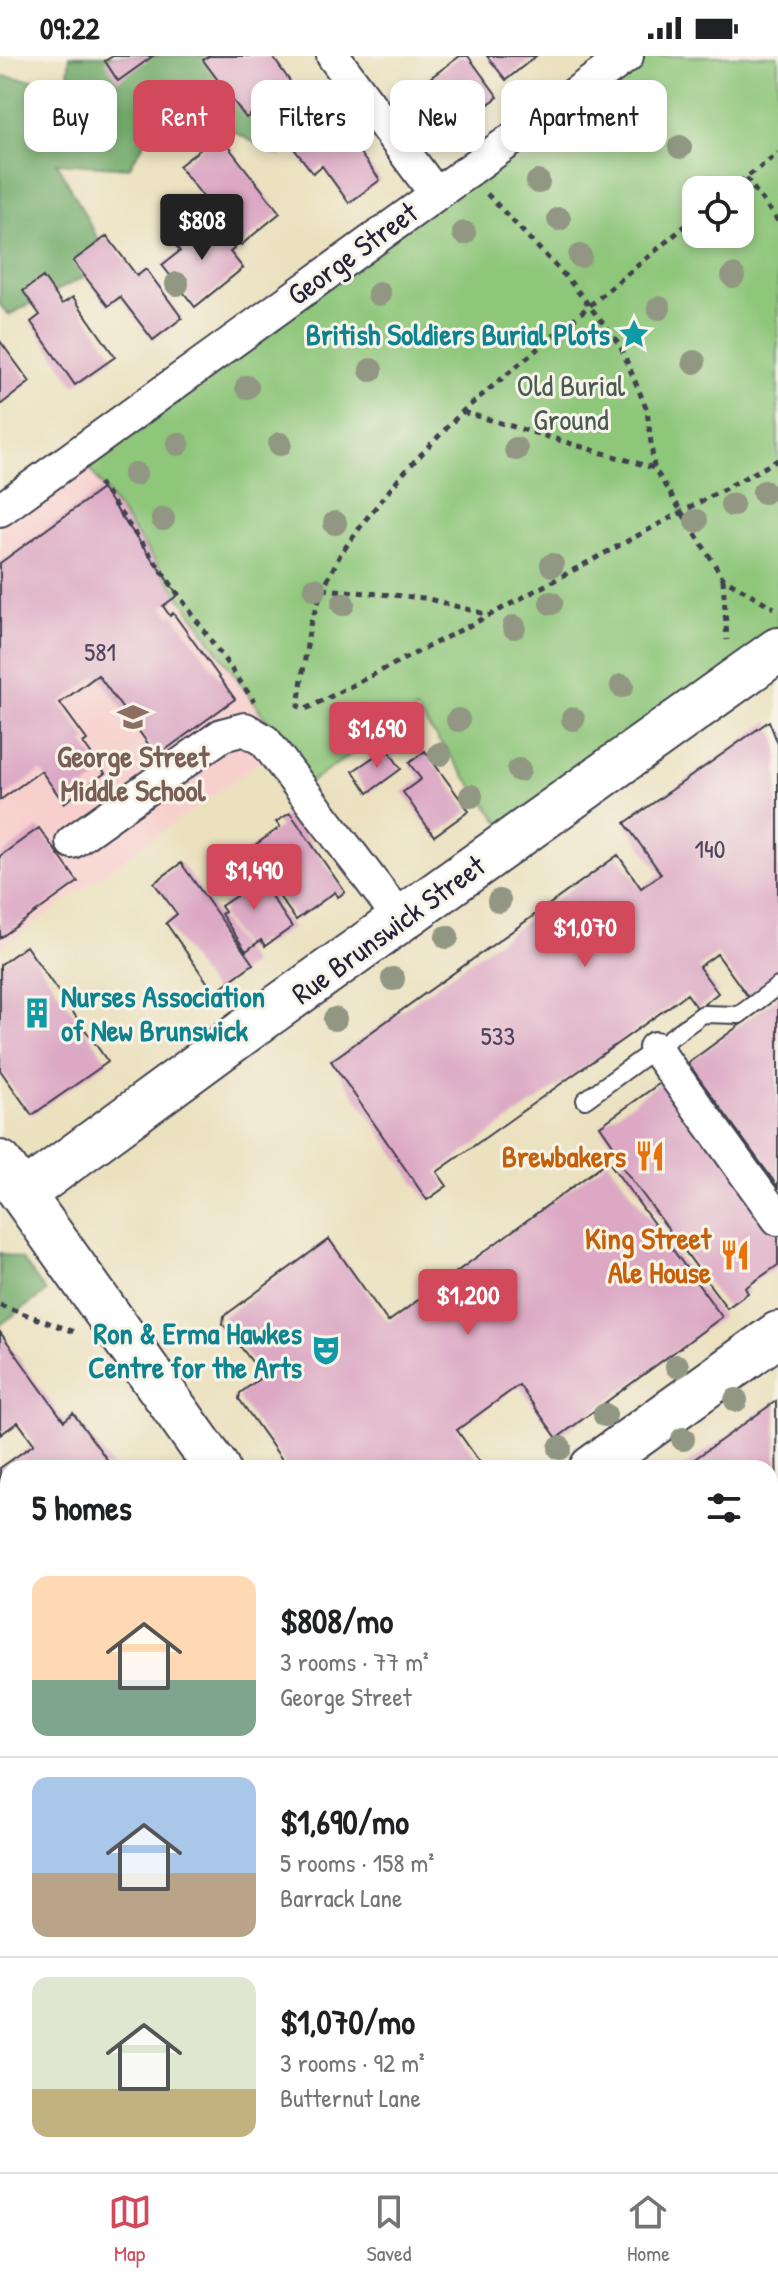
<!DOCTYPE html>
<html lang="en">
<head>
<meta charset="utf-8">
<style>
  body { margin:0; font-family:"Patrick Hand",sans-serif; background:#f6f6f6; color:#202124; height:100vh; display:flex; flex-direction:column; font-size:30px; white-space:nowrap }
  * { box-sizing:border-box; margin:0 }
  p { font-size:26px; color:#757577 }
  .icon { flex:none; width:44px; height:44px; fill:none; stroke:currentColor; stroke-width:2; stroke-linecap:round; stroke-linejoin:round }
  .map { position:relative; flex:1; overflow:hidden }
  .drawer { position:absolute; left:0px; top:1404px; width:778px; height:712px; display:flex; flex-direction:column; background:#fff; border-radius:24px 24px 0 0; box-shadow:0 4px 12px #0003 }
  .drawer>* { flex:none }
  .banner { position:absolute; left:24px; top:24px; width:730px; height:72px; display:flex; gap:16px }
  .controls { position:absolute; left:682px; top:120px; display:grid; gap:16px }
  .controls a { display:grid; place-items:center; width:72px; height:72px; border-radius:16px; background:#fff; box-shadow:0 4px 12px #0003; font-size:40px }
  .price { position:absolute; translate:-50% -68px; padding:0 18px; border-radius:8px; background:#d1495b; color:#fff; font-size:26px; line-height:52px; filter:drop-shadow(0 2px 4px #0008) }
  .price::after { content:''; position:absolute; left:50%; top:48px; width:24px; height:18px; margin-left:-12px; background:inherit; clip-path:polygon(0 0,100% 0,50% 100%) }
  .price.current { background:#222; color:#fff }
  ul { padding:0; list-style:none }
  li { display:flex; align-items:center; gap:24px; height:200px; padding:0 32px }
  li+li { border-top:2px solid #e0e0e0 }
  li span { display:grid; place-items:center; flex:none; width:224px; height:160px; border-radius:16px; color:#555 }
  li>.icon { margin-inline-start:auto }
  span .icon { width:96px; height:96px; fill:#fffc; stroke-width:1 }
  li b { font-size:34px }
  h2 { display:flex; justify-content:space-between; align-items:center; height:96px; padding:0 32px; font-size:34px }
  .tag { padding:0 28px; border-radius:16px; background:#fff; box-shadow:0 4px 12px #0003; font-size:28px; line-height:72px }
  .tag.current { background:#d1495b; color:#fff }
  .status { display:flex; justify-content:space-between; align-items:center; height:56px; padding:0 40px; background:#fff; direction:ltr }
  .status svg { height:22px; fill:currentColor }
  .menu { display:flex; justify-content:space-around; align-items:center; height:112px; border-top:2px solid #e0e0e0; background:#fff; font-size:22px; color:#757577 }
  .menu a { display:grid; justify-items:center; gap:4px }
  .menu .current { color:#d1495b }
  .map>svg:first-child { display:block }
  .built { fill:#f7d0ce }
  .green { fill:#8ec67a; stroke:#58745a; stroke-width:2; fill-rule:evenodd }
  .forest { fill:#72ab6a; stroke:#4a6652; stroke-width:2 }
  .building { fill:#dca8c4 }
  .lines { fill:none; stroke-linecap:round; stroke-linejoin:round }
  .lane-casing { stroke:#403f4f; stroke-width:20 }
  .street-casing { stroke:#403f4f; stroke-width:36 }
  .secondary-casing { stroke:#403f4f; stroke-width:48 }
  .primary-casing { stroke:#403f4f; stroke-width:48 }
  .path { stroke:#403f4f; stroke-width:5; stroke-dasharray:6 6; stroke-linecap:butt }
  .lane { stroke:#fff; stroke-width:16 }
  .street { stroke:#fff; stroke-width:32 }
  .secondary { stroke:#fff; stroke-width:44 }
  .primary { stroke:#fff; stroke-width:44 }
  .tree { fill:#919782 }
  .labels { text-anchor:middle; dominant-baseline:central; stroke-width:6; stroke-linejoin:round; paint-order:stroke }
  .number-label { font-size:26px; fill:#50445d }
  .street-label { font-size:30px; fill:#22223b; stroke:#f7f3e8 }
  .culture-label { font-size:30px; font-weight:bold; fill:#0d838f; stroke:#f7f3e8; text-anchor:end }
  .park-label { font-size:30px; fill:#485b51; stroke:#f7f3e8 }
  .education-label { font-size:30px; font-weight:bold; fill:#785e54; stroke:#f7f3e8 }
  .food-label { font-size:30px; font-weight:bold; fill:#c56008; stroke:#f7f3e8; text-anchor:end }
</style>
</head>
<body>
<div class="status"><b>09:22</b><svg viewBox="0 0 49 12"><path d="M0 12V9h3v3zM5 12V6h3v6zM10 12V3h3v9zM15 12V0h3v12zM26 1h20v11H26zM47 4h2v5h-2z"/></svg></div>
<div class="map">
<svg width="778" height="2116" viewBox="0 0 778 2116">
  <rect width="100%" height="100%" fill="#f7f3e8"/>
  <filter id="ink" filterUnits="userSpaceOnUse"><feTurbulence type="fractalNoise" baseFrequency=".0125" numOctaves="2"/><feDisplacementMap in="SourceGraphic" scale="16" xChannelSelector="R" yChannelSelector="G"/><feConvolveMatrix kernelMatrix="1 2 1 2 8 2 1 2 1" color-interpolation-filters="sRGB"/></filter>
  <filter id="wash" filterUnits="userSpaceOnUse"><feTurbulence type="fractalNoise" baseFrequency=".006" numOctaves="4" result="noise"/><feDisplacementMap in="SourceGraphic" scale="32" xChannelSelector="R" yChannelSelector="G"/><feGaussianBlur stdDeviation="1.8" result="paint"/><feColorMatrix in="noise" values="0 0 0 0 0 0 0 0 0 0 0 0 0 0 0 0 0 1.4 0 .05"/><feComposite in="paint" operator="in"/></filter>
  <g filter="url(#wash)">
    <rect width="100%" height="100%" fill="#ebe1bf"/>
    <path class="built" d="M79,397L284,688L0,892V454Z"/>
    <path class="green" d="M627,0H778V594L513,784L416,654L310,726L79,397ZM696,134H740V178H696Z
      M778,2038V2106L770,2095V2043Z"/>
    <path class="forest" d="M70,0H230L278,99L171,43L129,112L57,107L111,207L9,259L0,249V20L67,28Z
      M0,1197L22,1203L46,1236L0,1269Z"/>
    <g id="blocks">
      <path class="building" d="M113,0H153L118,25L105,5Z
        M209,0H272L292,28L246,62L203,4Z
        M460,0H468L498,41L444,81L411,36Z
        M487,0H536L506,24Z
        M335,64L380,124L349,147L322,110L313,117L295,94Z
        M219,79L280,157L241,189L179,110Z
        M199,163L212,179L219,174L234,193L230,196L243,212L195,251L162,209L180,195L172,185Z
        M107,180L137,220L146,213L182,262L153,284L120,241L108,250L73,205Z
        M43,221L62,248L73,241L115,301L75,329L31,266L40,259L23,235Z
        M0,285L30,326L0,349Z
        M102,433L178,539L163,550L170,560L173,557L235,643L157,700L98,619L60,647L87,684L83,687L105,717L64,747L41,715L0,744V507Z
        M769,665L778,688V925L751,945L717,898L699,911L718,937L698,953L687,938L437,1116L447,1130L427,1144L331,1005L618,799L641,832L661,818L625,767Z
        M387,692L401,713L368,737L353,715Z
        M425,695L469,755L434,780L403,736L421,723L409,707Z
        M290,757L345,836L338,841L335,836L296,864L247,795L280,771L276,766Z
        M39,772L78,826L0,882V800Z
        M181,807L253,908L214,936L166,867L177,858L154,827Z
        M252,812L292,871L265,890L261,884L246,895L221,858L225,856L221,850L236,840L228,828Z
        M26,890L108,1006L32,1059L0,1014V909Z
        M778,941V1131L688,1007Z
        M670,1020L778,1173V1209L745,1232L748,1237L727,1252L620,1108L624,1105L600,1070Z
        M608,1105L722,1261L557,1382L519,1329L457,1374L484,1412H288L239,1343L240,1337L263,1320L223,1268L224,1260L329,1183L388,1266Z
        M0,1276L64,1365L73,1357L113,1412H8V1515L0,1521V1412L34,1388L18,1366L0,1379Z
        M776,1345L778,1622L770,1628V1412H682Z
        M778,1758V1917L770,1923V1764Z
        M0,1909L8,1920V2108H139L145,2116H0Z
        M168,2108H186L175,2116Z
        M243,2108H470L476,2116H231Z
        M493,2108H519L508,2116H498Z"/>
    </g>
  </g>
  <g filter="url(#ink)">
    <use href="#blocks" fill-opacity="0" stroke="#403f4f" stroke-width="2"/>
    <g class="lines">
      <g class="lane-casing">
        <path id="lane" d="M585,1044L703,958L739,959L778,930
          M770,1680L778,1674
          M0,1903L8,1914
          M154,2108L160,2116
          M481,2108L487,2116
          M191,2116L192,2108
          M205,2116L216,2108"/>
      </g>
      <g class="street-casing">
        <path id="street" d="M333,0L435,137
          M0,454L627,0
          M72,786L222,679L245,673L265,685L401,864
          M655,992L778,1163"/>
      </g>
      <g class="secondary-casing">
        <path id="secondary" d="M23,1138L260,964L778,594
          M592,1412L778,1278
          M0,1837L8,1831
          M770,1986L778,1980"/>
      </g>
      <g class="primary-casing">
        <path id="primary" d="M0,1107L217,1412
          M700,2108L706,2116
          M747,2108L753,2116
          M592,2116L603,2108"/>
      </g>
      <path class="path" d="M746,122L778,165
        M730,134L778,97
        M487,138L569,224L620,289L647,354L654,412L723,522L774,552
        M696,161L463,355L407,413L366,463L340,499L323,533L310,569L298,650L306,653L490,559L778,404
        M463,356L654,412
        M99,427L254,645
        M723,523L727,584
        M323,533L425,542L489,559
        M0,1249L74,1276"/>
      <use href="#lane" class="lane"/>
      <use href="#street" class="street"/>
      <use href="#secondary" class="secondary"/>
      <use href="#primary" class="primary"/>
    </g>
    <g class="tree">
      <circle cx="603" cy="76" r="12"/>
      <circle cx="680" cy="91" r="12"/>
      <circle cx="538" cy="126" r="12"/>
      <circle cx="559" cy="163" r="12"/>
      <circle cx="464" cy="177" r="12"/>
      <circle cx="580" cy="200" r="12"/>
      <circle cx="733" cy="220" r="12"/>
      <circle cx="177" cy="228" r="12"/>
      <circle cx="379" cy="238" r="12"/>
      <circle cx="659" cy="252" r="12"/>
      <circle cx="694" cy="306" r="12"/>
      <circle cx="371" cy="314" r="12"/>
      <circle cx="247" cy="331" r="12"/>
      <circle cx="178" cy="388" r="12"/>
      <circle cx="280" cy="388" r="12"/>
      <circle cx="516" cy="393" r="12"/>
      <circle cx="135" cy="418" r="12"/>
      <circle cx="764" cy="436" r="12"/>
      <circle cx="732" cy="449" r="12"/>
      <circle cx="163" cy="463" r="12"/>
      <circle cx="696" cy="465" r="12"/>
      <circle cx="335" cy="467" r="12"/>
      <circle cx="552" cy="509" r="12"/>
      <circle cx="315" cy="533" r="12"/>
      <circle cx="551" cy="547" r="12"/>
      <circle cx="343" cy="548" r="12"/>
      <circle cx="514" cy="571" r="12"/>
      <circle cx="622" cy="630" r="12"/>
      <circle cx="573" cy="663" r="12"/>
      <circle cx="458" cy="664" r="12"/>
      <circle cx="440" cy="698" r="12"/>
      <circle cx="519" cy="714" r="12"/>
      <circle cx="471" cy="740" r="12"/>
      <circle cx="499" cy="845" r="12"/>
      <circle cx="447" cy="881" r="12"/>
      <circle cx="393" cy="923" r="12"/>
      <circle cx="335" cy="963" r="12"/>
      <circle cx="677" cy="1310" r="12"/>
      <circle cx="736" cy="1344" r="12"/>
      <circle cx="605" cy="1359" r="12"/>
      <circle cx="683" cy="1383" r="12"/>
      <circle cx="560" cy="1392" r="12"/>
    </g>
  </g>
  <defs>
    <g id="sight-bare" transform="scale(2.4)"><path d="M0-6L1.8-2.2L6-1.7L2.9 1.2L3.7 5.4L0 3.3L-3.7 5.4L-2.9 1.2L-6-1.7L-1.8-2.2Z" fill="#0f9aa8" stroke="#f7f3e8" stroke-width="2.5" paint-order="stroke"/></g>
    <g id="school-bare" transform="scale(2.4)"><path d="M0-5L7-2L0 1L-7-2ZM-4 1L0 2.5L4 1V4Q0 6-4 4Z" fill="#8d6e63" stroke="#f7f3e8" stroke-width="2.5" paint-order="stroke"/></g>
    <g id="building-bare" transform="scale(2.4)"><path d="M-4-6H4V6H1V3H-1V6H-4ZM-2.5-4.3h1.7v1.8h-1.7ZM.8-4.3h1.7v1.8H.8ZM-2.5-1h1.7V.8h-1.7ZM.8-1h1.7V.8H.8Z" fill="#0f9aa8" stroke="#f7f3e8" stroke-width="2.5" paint-order="stroke"/></g>
    <g id="restaurant-bare" transform="scale(2.4)"><path d="M-5-6h1v4h1v-4h1v4h1v-4h1v5L-1.5 .5V6h-2V.5L-5-1ZM5-6V6H3V1.5H1.5Q1.5-4 5-6Z" fill="#e8710a" stroke="#f7f3e8" stroke-width="2.5" paint-order="stroke"/></g>
    <g id="theatre-bare" transform="scale(2.4)"><path d="M-5-5.5Q0-4 5-5.5V0Q5 5 0 6Q-5 5-5 0ZM-3.3-2.5H-1v1.5H-3.3ZM1-2.5H3.3v1.5H1ZM-2.8 1Q0 5.5 2.8 1Z" fill="#0f9aa8" stroke="#f7f3e8" stroke-width="2.5" paint-order="stroke"/></g>
  </defs>
  <g fill-rule="evenodd">
    <use href="#sight-bare" x="634" y="278"/>
    <use href="#school-bare" x="133" y="661"/>
    <use href="#building-bare" x="37" y="957"/>
    <use href="#restaurant-bare" x="650" y="1100"/>
    <use href="#restaurant-bare" x="735" y="1199"/>
    <use href="#theatre-bare" x="326" y="1294"/>
  </g>
  <g class="labels">
    <g class="number-label">
      <text x="100" y="595">581</text>
      <text x="710" y="792">140</text>
      <text x="498" y="979">533</text>
    </g>
    <g class="street-label">
      <text transform="translate(352 197) rotate(-36)">George Street</text>
      <text transform="translate(388 873) rotate(-36)">Rue Brunswick Street</text>
    </g>
    <g class="culture-label">
      <text x="610" y="278">British Soldiers Burial Plots</text>
      <text x="61" y="940" text-anchor="start">Nurses Association<tspan x="61" dy="34">of New Brunswick</tspan></text>
      <text x="302" y="1277">Ron &amp; Erma Hawkes<tspan x="302" dy="34">Centre for the Arts</tspan></text>
    </g>
    <g class="park-label">
      <text x="571" y="329">Old Burial<tspan x="571" dy="34">Ground</tspan></text>
    </g>
    <g class="education-label">
      <text x="133" y="700">George Street<tspan x="133" dy="34">Middle School</tspan></text>
    </g>
    <g class="food-label">
      <text x="626" y="1100">Brewbakers</text>
      <text x="711" y="1182">King Street<tspan x="711" dy="34">Ale House</tspan></text>
    </g>
  </g>
</svg>
<div class="controls">
<a><svg class="icon" aria-label="locate" viewBox="0 0 24 24"><circle cx="12" cy="12" r="6"/><path d="M12 2v4M12 18v4M2 12h4M18 12h4"/></svg></a>
</div>
<b class="price current" style="left:202px;top:206px">$808</b>
<b class="price" style="left:377px;top:714px">$1,690</b>
<b class="price" style="left:254px;top:856px">$1,490</b>
<b class="price" style="left:585px;top:913px">$1,070</b>
<b class="price" style="left:468px;top:1281px">$1,200</b>
<div class="banner">
<a class="tag">Buy</a>
<a class="tag current">Rent</a>
<a class="tag">Filters</a>
<a class="tag">New</a>
<a class="tag">Apartment</a>
</div>
<section class="drawer">
<h2>5 homes<svg class="icon" aria-label="filters" viewBox="0 0 24 24"><path d="M4 7h16M4 17h16"/><circle cx="9" cy="7" r="2"/><circle cx="15" cy="17" r="2"/></svg></h2>
<ul>
<li><span style="background:linear-gradient(#ffd9b3 65%,#7fa58c 0)"><svg class="icon" aria-label="home" viewBox="0 0 24 24"><path d="M3 11l9-7 9 7M6 9v11h12V9"/></svg></span><div><b>$808/mo</b><p>3 rooms · 77 m²</p><p>George Street</p></div></li>
<li><span style="background:linear-gradient(#a9c7e8 60%,#b9a48a 0)"><svg class="icon" aria-label="home" viewBox="0 0 24 24"><path d="M3 11l9-7 9 7M6 9v11h12V9"/></svg></span><div><b>$1,690/mo</b><p>5 rooms · 158 m²</p><p>Barrack Lane</p></div></li>
<li><span style="background:linear-gradient(#dfe7d0 70%,#c2b280 0)"><svg class="icon" aria-label="home" viewBox="0 0 24 24"><path d="M3 11l9-7 9 7M6 9v11h12V9"/></svg></span><div><b>$1,070/mo</b><p>3 rooms · 92 m²</p><p>Butternut Lane</p></div></li>
</ul>
</section>
</div>
<nav class="menu">
<a class="current"><svg class="icon" aria-label="map" viewBox="0 0 24 24"><path d="M3 6l6-2 6 2 6-2v14l-6 2-6-2-6 2zM9 4v14M15 6v14"/></svg>Map</a>
<a><svg class="icon" aria-label="saved" viewBox="0 0 24 24"><path d="M7 4h10v16l-5-4-5 4z"/></svg>Saved</a>
<a><svg class="icon" aria-label="home" viewBox="0 0 24 24"><path d="M3 11l9-7 9 7M6 9v11h12V9"/></svg>Home</a>
</nav>
</body>
</html>
